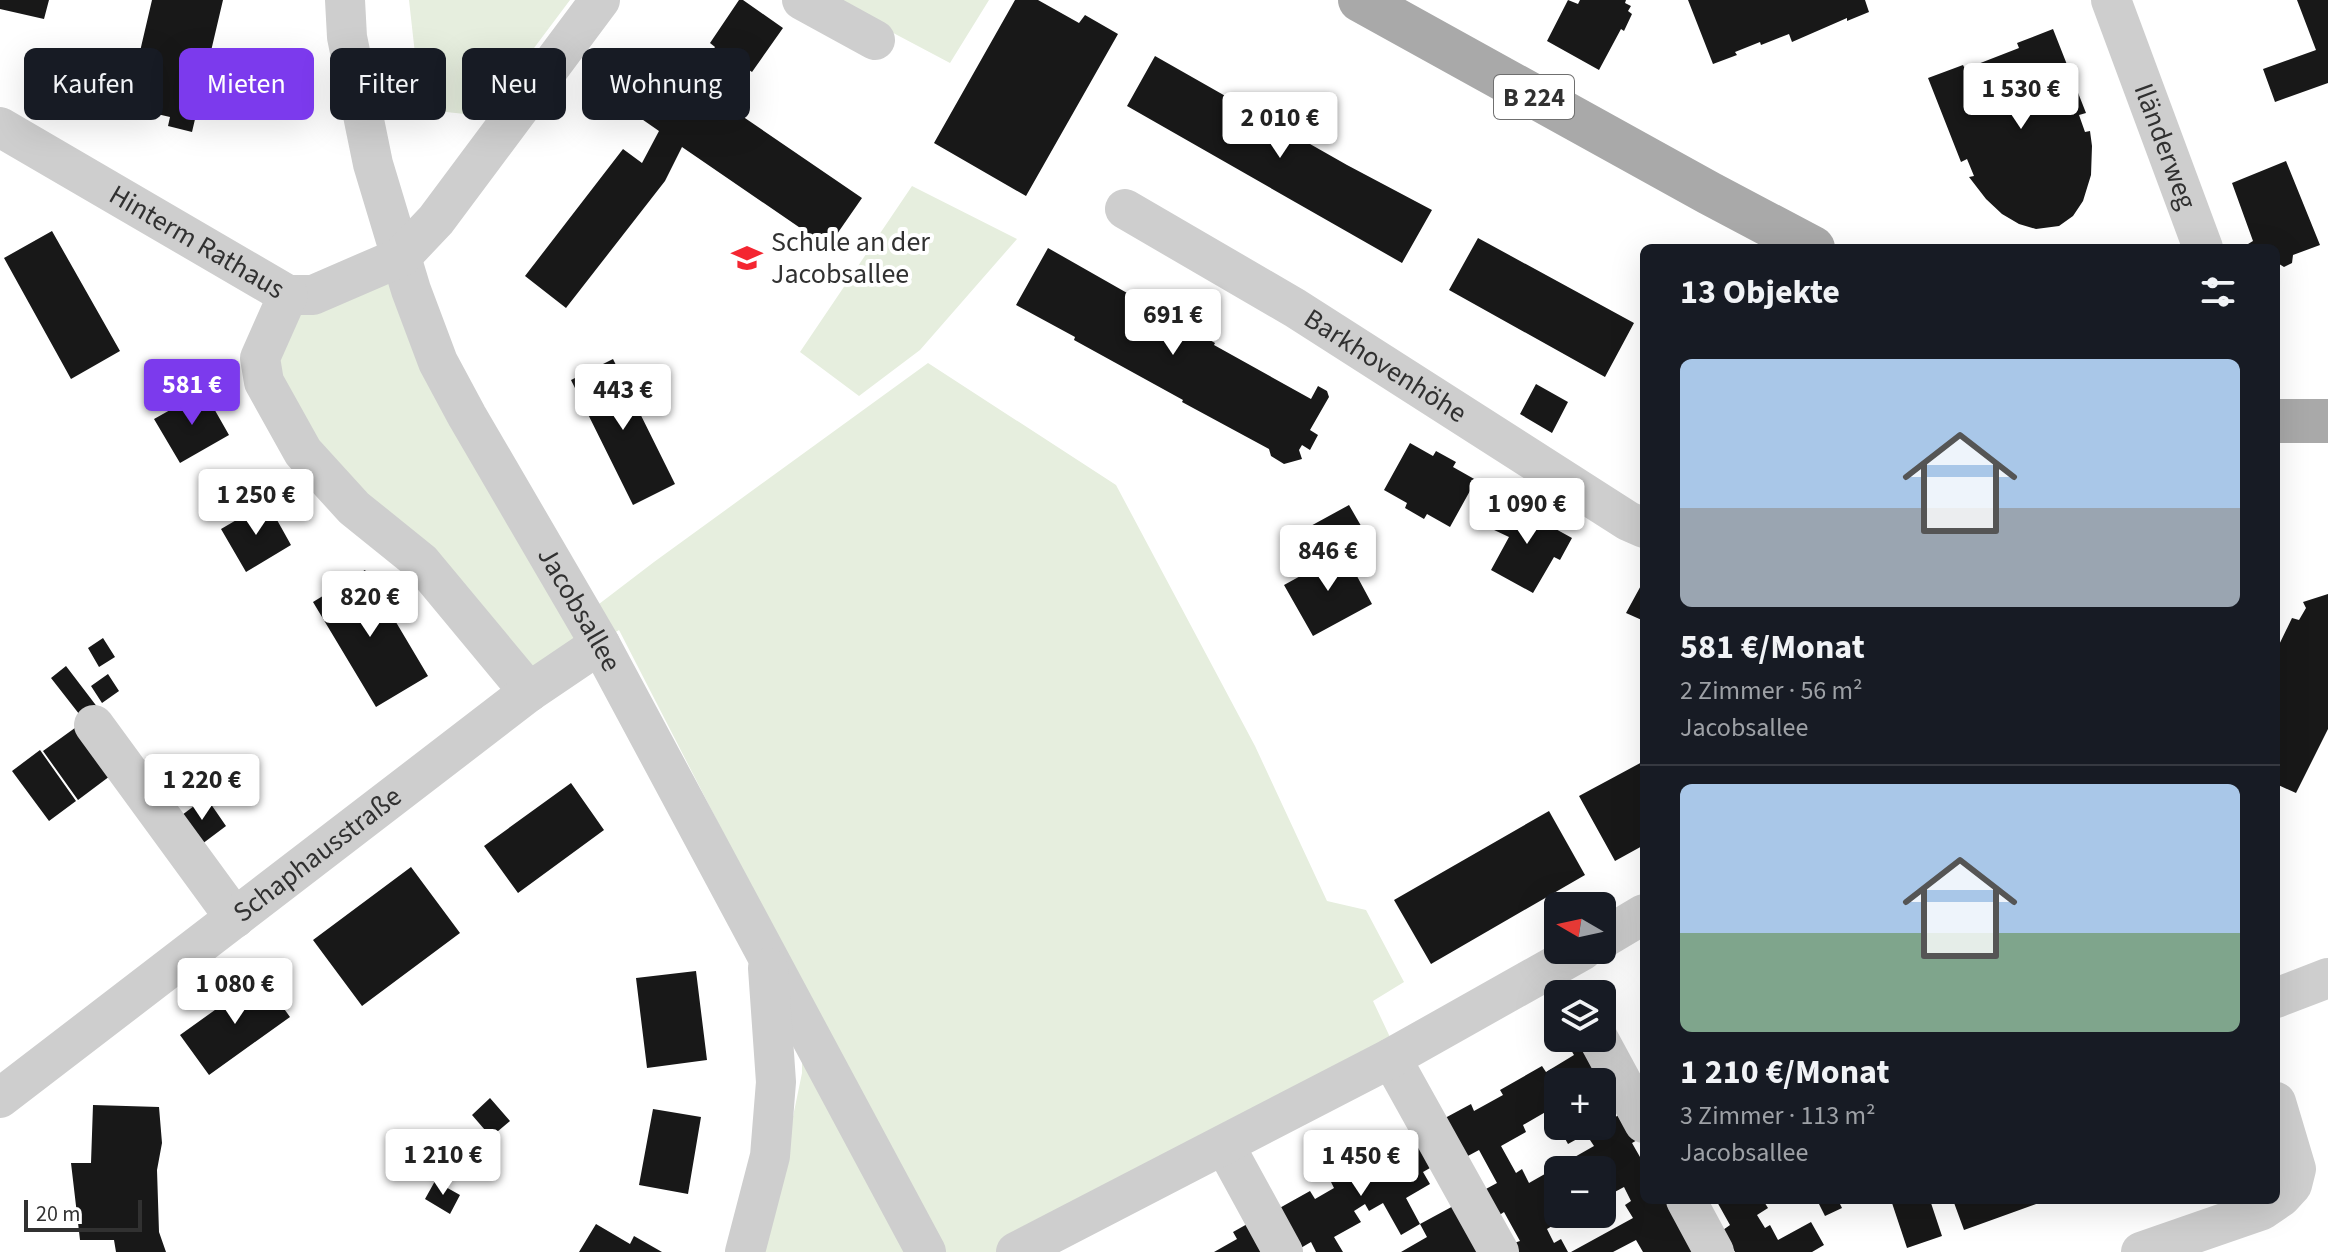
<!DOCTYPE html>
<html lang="de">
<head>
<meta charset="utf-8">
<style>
  body { margin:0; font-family:"Source Sans 3",sans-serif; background:#20242c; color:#f1f3f6; height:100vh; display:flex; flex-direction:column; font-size:30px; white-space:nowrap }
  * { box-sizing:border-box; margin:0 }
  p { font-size:26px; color:#9ea1a6 }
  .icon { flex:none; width:44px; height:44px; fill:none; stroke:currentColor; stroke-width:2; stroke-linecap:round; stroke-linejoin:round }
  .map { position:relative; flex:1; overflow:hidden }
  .side { position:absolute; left:1640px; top:244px; width:640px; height:960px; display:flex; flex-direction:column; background:#171b24; border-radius:12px; box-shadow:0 8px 32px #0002 }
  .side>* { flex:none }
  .top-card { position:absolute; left:24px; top:48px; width:760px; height:72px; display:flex; gap:16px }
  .needle { width:52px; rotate:279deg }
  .buttons { position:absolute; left:1544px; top:892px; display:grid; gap:16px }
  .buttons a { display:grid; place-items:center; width:72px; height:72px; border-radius:12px; background:#171b24; box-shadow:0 8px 32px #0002; font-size:40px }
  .scale { position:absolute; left:24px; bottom:20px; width:118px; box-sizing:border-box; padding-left:8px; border:4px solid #313131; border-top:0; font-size:22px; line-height:28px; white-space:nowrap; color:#313131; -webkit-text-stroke:6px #fff; paint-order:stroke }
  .price { position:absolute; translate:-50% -68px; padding:0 18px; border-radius:8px; background:#fff; color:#222; font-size:26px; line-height:52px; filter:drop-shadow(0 2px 4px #0008) }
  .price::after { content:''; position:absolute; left:50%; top:48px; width:24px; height:18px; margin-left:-12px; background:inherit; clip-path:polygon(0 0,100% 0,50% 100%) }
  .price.selected { background:#7c3aed; color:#fff }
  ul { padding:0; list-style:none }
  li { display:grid; align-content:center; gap:16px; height:424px; padding:0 40px }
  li+li { border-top:2px solid #363941 }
  li span { display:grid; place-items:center; height:248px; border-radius:12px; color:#555 }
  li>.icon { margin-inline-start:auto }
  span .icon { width:144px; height:144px; fill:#fffc; stroke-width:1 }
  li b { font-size:34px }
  h2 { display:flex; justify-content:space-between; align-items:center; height:96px; padding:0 40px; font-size:34px }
  .tag { padding:0 28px; border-radius:12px; background:#171b24; box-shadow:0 8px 32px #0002; font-size:28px; line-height:72px }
  .tag.selected { background:#7c3aed; color:#fff }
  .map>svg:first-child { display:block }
  .green { fill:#e6eede }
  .building { fill:#181818 }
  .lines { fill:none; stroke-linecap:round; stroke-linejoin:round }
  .minor { stroke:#cecece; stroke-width:40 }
  .major { stroke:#a9a9a9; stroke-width:44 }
  .labels { text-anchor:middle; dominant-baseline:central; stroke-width:8; stroke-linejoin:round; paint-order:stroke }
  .shield { fill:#fff; stroke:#6f6f6f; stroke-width:2 }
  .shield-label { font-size:26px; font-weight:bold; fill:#313131 }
  .street-label { font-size:28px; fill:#313131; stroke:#fff }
  .poi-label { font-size:28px; fill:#313131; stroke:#fff; text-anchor:start }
</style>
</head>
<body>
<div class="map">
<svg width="2328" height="1252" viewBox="0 0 2328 1252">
  <rect width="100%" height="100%" fill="#fff"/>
  <path class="green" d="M409,0H570L483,116L428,110L415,54Z
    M831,0H989L950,63Z
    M912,186L1017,239L920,350L859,396L800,352Z
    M403,271L599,604L654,562L928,363L1116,485L1255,746L1327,901L1366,910L1404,982L1373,1001L1397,1052L1014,1252H765L802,1073V1011L784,951L619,630L531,685L356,503L268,363L296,311Z"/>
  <path class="building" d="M0,0H49L44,19L0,9Z
    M152,0H223L192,132L168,126L170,117L127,107Z
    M739,0H743L783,28L752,72L740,64L717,99L862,198L828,247L682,147L665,181L566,308L525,276L623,149L642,163L659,131L610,97L643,48L692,82L715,47L710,43Z
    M1015,0H1038L1079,23L1085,15L1118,34L1026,196L934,143Z
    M1568,0L1578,4L1580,0H1626L1625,3L1631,6L1628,11L1632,14L1624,31L1621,29L1599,70L1547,41Z
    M1688,0H1865L1869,12L1847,21V18L1792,42L1789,34L1761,45L1760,42L1735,52L1737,55L1713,64Z
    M2297,0H2328V83L2275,102L2263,69L2316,50Z
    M2053,29L2086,113L2079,115L2085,132L2090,131L2092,146L2091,175L2083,201L2073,216L2059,226L2036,229L2019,224L2002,214L1986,199L1969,177L1974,176L1967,159L1961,162L1928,78L1963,65L1965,69L2019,48L2017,43Z
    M1155,56L1347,165L1432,210L1402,263L1127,106Z
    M2286,161L2320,245L2293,255L2292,263L2284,267L2276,262V248H2250L2248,244L2253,241L2232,183Z
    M52,231L120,351L71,379L4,258Z
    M1478,238L1634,323L1605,377L1449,290Z
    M1048,248L1215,343L1214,345L1311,399L1318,386L1327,391L1329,397L1310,430L1318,435L1310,450L1302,445L1299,450L1302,459L1284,464L1271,456L1269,449L1182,402L1183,400L1074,340L1075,337L1016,305Z
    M613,359L675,484L633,505L571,380Z
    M1536,384L1568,402L1552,433L1520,414Z
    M204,391L229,435L180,463L154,419Z
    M1410,443L1433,456L1436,451L1456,462L1453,467L1476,480L1450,527L1427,514L1424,519L1405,508L1407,503L1384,490Z
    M1510,497L1528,507L1525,512L1572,538L1560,560L1554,557L1533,593L1491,570L1509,537L1492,529Z
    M267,502L291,545L246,572L221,529Z
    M1349,505L1364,531L1323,555L1307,528Z
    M1344,552L1372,604L1313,636L1284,585L1304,574L1301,569L1322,558L1324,563Z
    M365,570L428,676L376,707L313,602Z
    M1644,580V621L1626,613Z
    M2328,594V729L2296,793L2276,784V651L2292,618L2299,620L2306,608L2303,602Z
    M103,638L115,657L99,667L88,648Z
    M66,666L98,708L83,719L51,678Z
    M108,674L119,691L102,703L91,686Z
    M79,725L114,773L78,800L43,751Z
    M40,750L76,801L49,821L12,771Z
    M1644,761V845L1615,861L1579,796Z
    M163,763L176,780L160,794L146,777Z
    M571,783L604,830L518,893L484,846Z
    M206,797L226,826L198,847L178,818Z
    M1549,811L1585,875L1431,964L1394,900Z
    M411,867L460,933L362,1006L313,940Z
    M696,971L707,1060L647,1068L636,978Z
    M261,977L290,1017L209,1075L180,1035Z
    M1586,1041L1604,1072L1590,1082H1558V1126H1582L1586,1134L1568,1144L1549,1110L1523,1125L1526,1132L1501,1146L1516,1173L1522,1169L1529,1183L1594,1146L1586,1134L1624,1112L1639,1139L1632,1143L1644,1164V1200H1673L1702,1252H1643L1636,1240L1613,1252H1571L1633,1218L1625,1205L1631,1201L1624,1187L1611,1194L1602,1177V1170L1597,1168L1594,1170H1558V1190L1547,1196L1561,1221L1547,1229L1554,1243L1561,1239L1568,1252H1518L1514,1243L1520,1241L1504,1212L1498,1216L1484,1190L1497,1183L1479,1150L1466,1157L1445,1118L1471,1104L1474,1111L1503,1095L1500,1090L1542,1066L1546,1072L1574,1055L1571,1050Z
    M490,1098L510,1121L491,1137L472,1115Z
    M93,1105L159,1107L162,1143L157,1170L159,1232L166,1252H116L114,1240H80L71,1163H91Z
    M653,1109L701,1117L688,1194L639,1185Z
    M1420,1132L1437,1164L1423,1172L1430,1184L1406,1198L1420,1224L1401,1235L1383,1203L1369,1211L1365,1204L1354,1211L1361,1222L1334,1237L1343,1252H1316L1311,1242L1299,1249L1276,1210L1310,1191L1315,1199L1334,1188L1331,1182L1348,1171L1376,1156L1379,1163L1406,1148L1403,1142Z
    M435,1181L460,1195L450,1214L425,1199Z
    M1716,1200H1763L1768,1208L1757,1215L1765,1228L1770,1225L1778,1240L1811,1222L1824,1245L1812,1252H1735L1723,1230L1730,1225Z
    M1817,1200H1838L1842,1208L1825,1216Z
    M1891,1200H1930L1942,1236L1907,1248Z
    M1953,1200H2047L1964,1230Z
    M1457,1204L1477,1252H1401L1427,1237L1420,1224Z
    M1249,1223L1265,1252H1214L1237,1239L1233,1232Z
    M596,1224L630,1244L634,1236L662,1252H579Z"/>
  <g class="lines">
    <g class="minor">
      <path id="s1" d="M345,0L347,37L373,164L411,290L438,362L467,416L600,644L926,1252"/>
      <path d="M802,0L875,40"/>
      <path id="s2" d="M2111,0L2203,248"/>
      <path id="s3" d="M0,127L288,295H313L401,257L436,220L600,0"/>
      <path id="s4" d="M1125,209L1295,308L1628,521L1644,528"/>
      <path d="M288,295L260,358L264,382L303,452L354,508L421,562L529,692"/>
      <path d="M94,725L235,918"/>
      <path d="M1602,939L1644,914"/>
      <path d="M2276,998L2328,978"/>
      <path d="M1598,1038L1644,1123"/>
      <path d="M1391,1058L1499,1252"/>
      <path id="s5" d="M0,1098L529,692L600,644"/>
      <path d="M1225,1146L1283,1252"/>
      <path d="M1686,1200L1714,1252"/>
      <path d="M745,1252L770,1156L776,1082L768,968"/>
      <path d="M1016,1252L1391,1058L1583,950"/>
      <path d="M2141,1252L2262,1210L2281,1197L2292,1185L2296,1169L2276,1102"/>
    </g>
    <path class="major" d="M1360,0L1709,193L1813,248
      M2276,421H2328"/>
  </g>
  <defs>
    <g id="school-bare" transform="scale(2.4)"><path d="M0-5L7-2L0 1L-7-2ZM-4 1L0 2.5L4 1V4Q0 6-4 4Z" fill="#f42631" stroke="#fff" stroke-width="2.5" paint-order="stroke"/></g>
  </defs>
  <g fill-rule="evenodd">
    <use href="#school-bare" x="747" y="258"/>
  </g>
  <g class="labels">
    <rect class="shield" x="1494" y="75" width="80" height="44" rx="6"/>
    <g class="shield-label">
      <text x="1534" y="97">B 224</text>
    </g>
    <g class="street-label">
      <text stroke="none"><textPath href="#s2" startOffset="156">Iländerweg</textPath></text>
      <text stroke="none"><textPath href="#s3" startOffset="228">Hinterm Rathaus</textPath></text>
      <text stroke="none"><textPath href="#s4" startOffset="304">Barkhovenhöhe</textPath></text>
      <text stroke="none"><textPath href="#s1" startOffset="660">Jacobsallee</textPath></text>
      <text stroke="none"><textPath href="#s5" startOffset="400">Schaphausstraße</textPath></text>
    </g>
    <g class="poi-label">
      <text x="771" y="242">Schule an der<tspan x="771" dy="32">Jacobsallee</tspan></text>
    </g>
  </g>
</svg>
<div class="buttons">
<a><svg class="needle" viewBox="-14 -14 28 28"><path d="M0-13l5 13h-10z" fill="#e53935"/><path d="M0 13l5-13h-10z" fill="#9ea1a6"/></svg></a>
<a><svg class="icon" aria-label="layers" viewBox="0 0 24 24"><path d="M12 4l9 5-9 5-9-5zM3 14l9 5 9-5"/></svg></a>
<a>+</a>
<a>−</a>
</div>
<div class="scale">20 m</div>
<b class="price" style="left:2021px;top:131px">1 530 €</b>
<b class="price" style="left:1280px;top:160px">2 010 €</b>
<b class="price" style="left:1173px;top:357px">691 €</b>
<b class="price selected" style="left:192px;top:427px">581 €</b>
<b class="price" style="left:623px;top:432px">443 €</b>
<b class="price" style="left:256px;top:537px">1 250 €</b>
<b class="price" style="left:1527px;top:546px">1 090 €</b>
<b class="price" style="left:1328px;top:593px">846 €</b>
<b class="price" style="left:370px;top:639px">820 €</b>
<b class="price" style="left:202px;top:822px">1 220 €</b>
<b class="price" style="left:235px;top:1026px">1 080 €</b>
<b class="price" style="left:443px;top:1197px">1 210 €</b>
<b class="price" style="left:1361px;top:1198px">1 450 €</b>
<div class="top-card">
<a class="tag">Kaufen</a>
<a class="tag selected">Mieten</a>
<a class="tag">Filter</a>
<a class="tag">Neu</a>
<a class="tag">Wohnung</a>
</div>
<section class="side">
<h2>13 Objekte<svg class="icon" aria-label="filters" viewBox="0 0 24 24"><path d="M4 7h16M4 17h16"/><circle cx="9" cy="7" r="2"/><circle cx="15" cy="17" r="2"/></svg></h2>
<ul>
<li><span style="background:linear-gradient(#a9c7e8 60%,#9aa5b1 0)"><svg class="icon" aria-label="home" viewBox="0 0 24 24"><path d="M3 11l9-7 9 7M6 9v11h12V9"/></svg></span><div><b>581 €/Monat</b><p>2 Zimmer · 56 m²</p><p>Jacobsallee</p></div></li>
<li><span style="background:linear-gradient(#a9c7e8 60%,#7fa58c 0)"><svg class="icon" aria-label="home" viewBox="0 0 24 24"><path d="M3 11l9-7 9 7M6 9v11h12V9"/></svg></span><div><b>1 210 €/Monat</b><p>3 Zimmer · 113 m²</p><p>Jacobsallee</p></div></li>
</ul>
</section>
</div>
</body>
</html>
